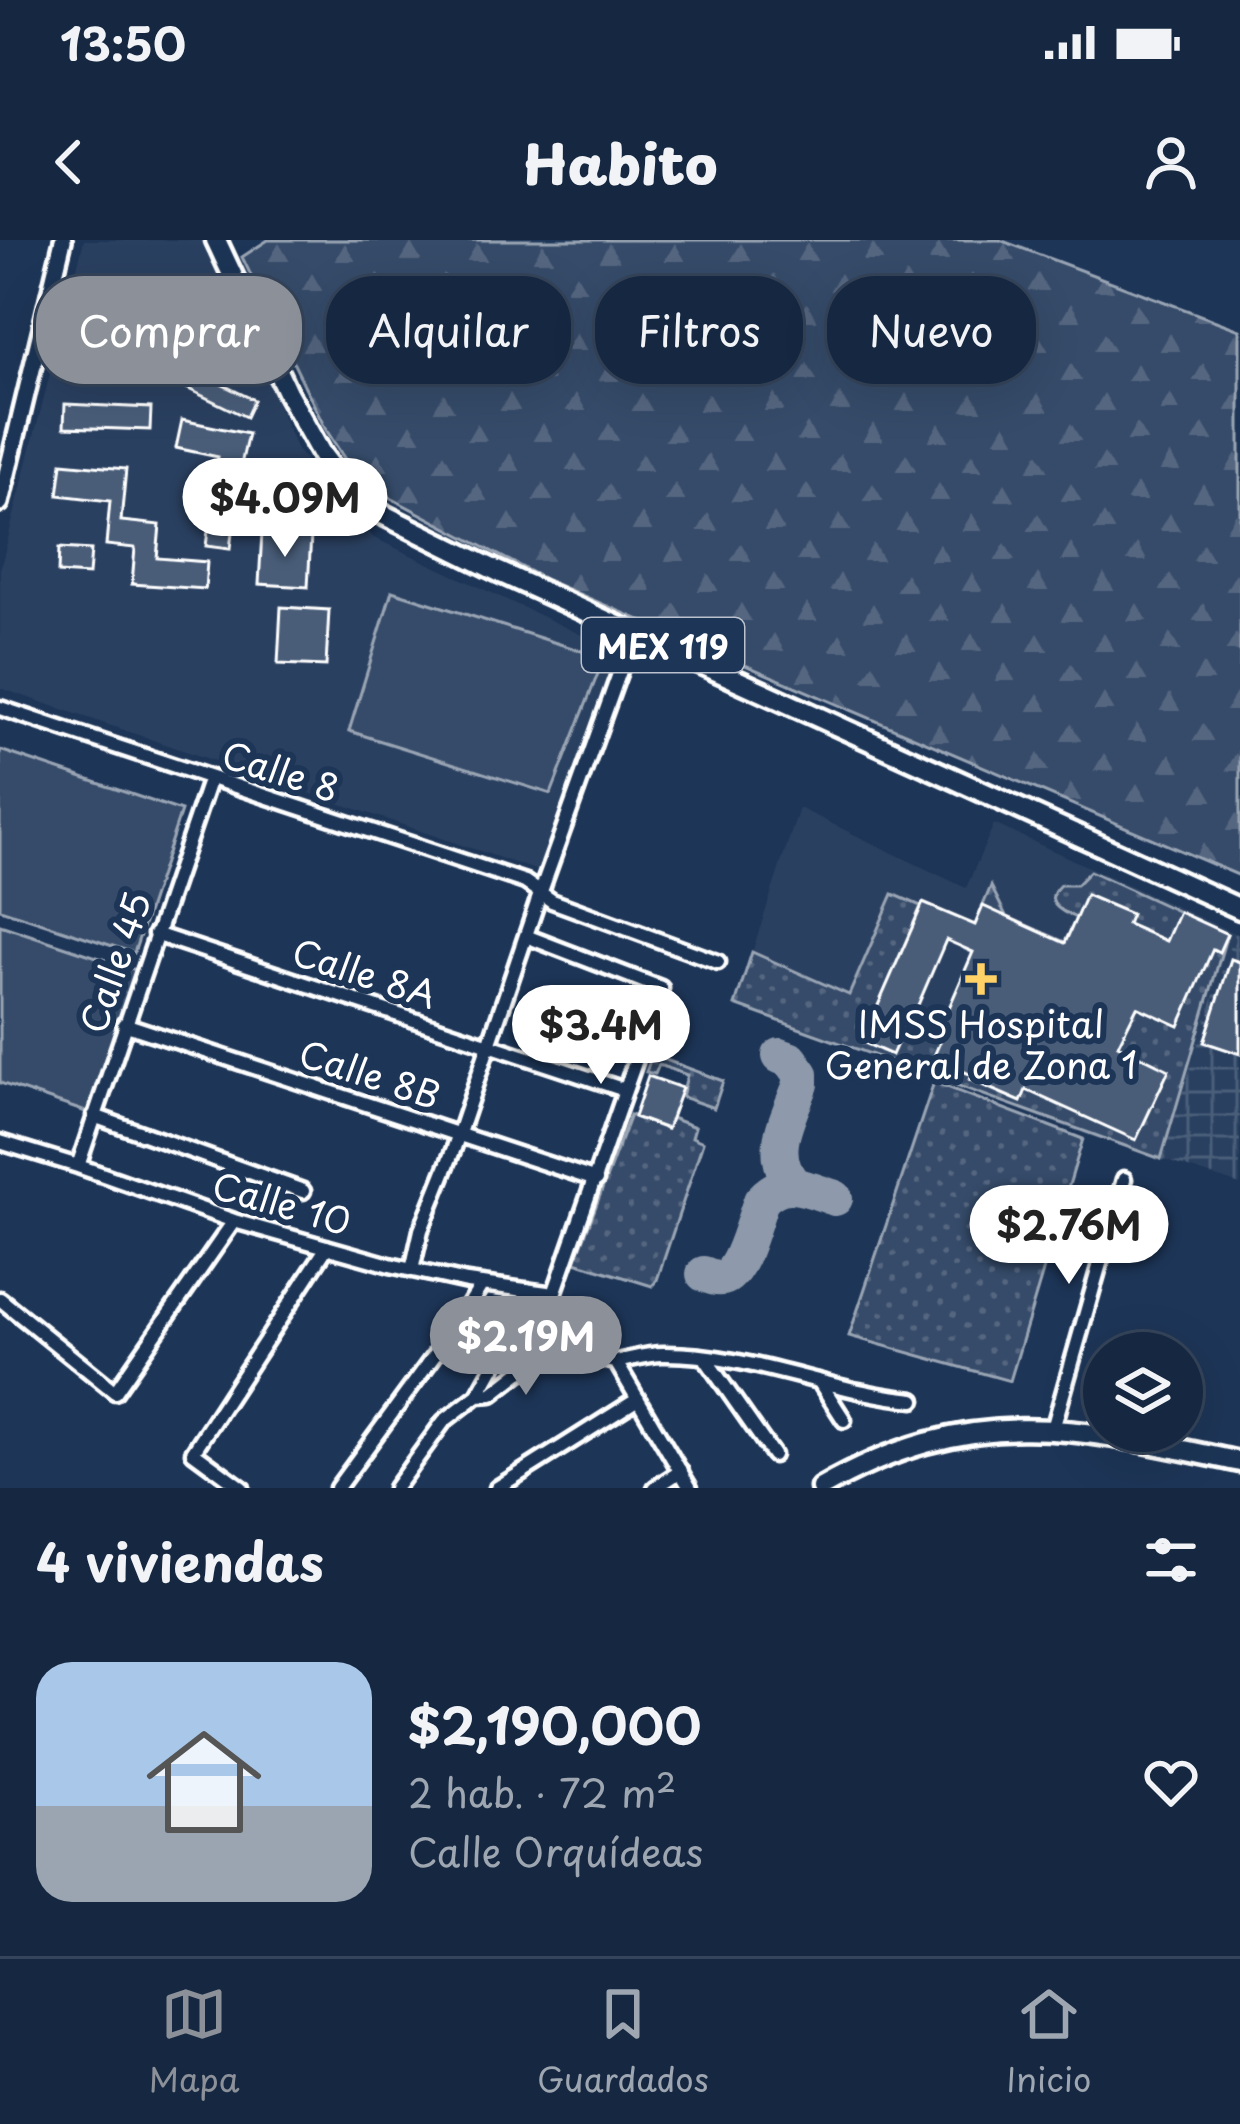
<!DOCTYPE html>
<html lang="es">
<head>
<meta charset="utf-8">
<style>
  body { margin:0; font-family:"Playpen Sans",sans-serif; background:#1f3048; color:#f1f3f6; height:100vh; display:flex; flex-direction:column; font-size:45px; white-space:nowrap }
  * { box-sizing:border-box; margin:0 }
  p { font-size:39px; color:#9ea6b1 }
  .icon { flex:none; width:66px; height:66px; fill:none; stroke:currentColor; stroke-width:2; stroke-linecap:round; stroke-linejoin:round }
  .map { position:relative; height:1248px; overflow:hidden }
  .details { display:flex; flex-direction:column; background:#162841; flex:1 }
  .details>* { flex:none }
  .banner { position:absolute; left:36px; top:36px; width:1170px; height:108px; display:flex; gap:24px }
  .tools { position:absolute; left:1083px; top:1092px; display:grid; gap:24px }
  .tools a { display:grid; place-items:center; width:120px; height:120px; border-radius:50%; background:#162841; box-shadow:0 12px 48px #0002,0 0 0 3px #35445a; font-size:60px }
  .price { position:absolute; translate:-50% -102px; padding:0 27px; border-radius:42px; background:#fff; color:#222; font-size:39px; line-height:78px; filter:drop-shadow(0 3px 6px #0008) }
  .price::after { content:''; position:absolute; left:50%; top:72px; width:36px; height:27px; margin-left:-18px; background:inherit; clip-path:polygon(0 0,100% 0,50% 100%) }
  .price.on { background:#8c9099; color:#fff }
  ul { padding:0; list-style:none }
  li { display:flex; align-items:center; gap:36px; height:300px; padding:0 36px }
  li+li { border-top:3px solid #35445a }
  li span { display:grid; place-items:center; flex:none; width:336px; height:240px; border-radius:36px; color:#555 }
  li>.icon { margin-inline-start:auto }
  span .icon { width:144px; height:144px; fill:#fffc; stroke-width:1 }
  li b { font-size:51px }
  h2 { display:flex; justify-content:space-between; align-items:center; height:144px; padding:0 36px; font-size:51px }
  .tag { padding:0 42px; border-radius:48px; background:#162841; box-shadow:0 12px 48px #0002,0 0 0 3px #35445a; font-size:42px; line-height:108px }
  .tag.on { background:#8c9099; color:#fff }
  .status { display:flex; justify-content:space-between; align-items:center; height:84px; padding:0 60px; background:#162841; direction:ltr }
  .status svg { height:33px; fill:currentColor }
  header { display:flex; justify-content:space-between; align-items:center; height:156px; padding:0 36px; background:#162841; font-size:54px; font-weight:800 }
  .tabs { display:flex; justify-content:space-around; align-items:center; height:168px; border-top:3px solid #35445a; background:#162841; font-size:33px; color:#9ea6b1 }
  .tabs a { display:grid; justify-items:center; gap:6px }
  .tabs .on { color:#8c9099 }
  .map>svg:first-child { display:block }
  .built { fill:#2a4161 }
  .industrial { fill:url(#industrial-grid) }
  .grass { fill:url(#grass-dots); stroke:#9aa5b4; stroke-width:3 }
  .forest { fill:url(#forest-firs); stroke:#9aa5b4; stroke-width:3 }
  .pitch { fill:#364b69; stroke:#9aa5b4; stroke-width:3 }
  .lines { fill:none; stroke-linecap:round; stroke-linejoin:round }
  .taxiway { stroke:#8e9aab; stroke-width:36 }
  .building { fill:#4a5d79; stroke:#fff; stroke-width:3; fill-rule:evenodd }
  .minor-casing { stroke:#fff; stroke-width:21 }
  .tertiary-casing { stroke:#fff; stroke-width:24 }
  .secondary-casing { stroke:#fff; stroke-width:27 }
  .primary-casing { stroke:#fff; stroke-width:27 }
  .minor { stroke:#1d3557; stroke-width:12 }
  .tertiary { stroke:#1d3557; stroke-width:15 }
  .secondary { stroke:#1d3557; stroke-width:18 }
  .primary { stroke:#1d3557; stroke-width:18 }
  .poi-dot { fill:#ffd166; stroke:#1d3557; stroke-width:4.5 }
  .labels { text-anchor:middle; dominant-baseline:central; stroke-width:12; stroke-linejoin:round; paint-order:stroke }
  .shield { fill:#1d3557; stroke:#bbc2cd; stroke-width:3 }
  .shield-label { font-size:33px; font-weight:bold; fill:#fff }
  .street-label { font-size:36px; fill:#fff; stroke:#1d3557 }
  .poi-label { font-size:36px; fill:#fff; stroke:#1d3557 }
</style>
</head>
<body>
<div class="status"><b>13:50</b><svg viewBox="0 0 49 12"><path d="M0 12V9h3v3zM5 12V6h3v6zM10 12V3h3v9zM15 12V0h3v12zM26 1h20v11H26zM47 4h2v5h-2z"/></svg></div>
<header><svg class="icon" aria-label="back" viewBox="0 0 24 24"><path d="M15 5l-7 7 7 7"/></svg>Habito<svg class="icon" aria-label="person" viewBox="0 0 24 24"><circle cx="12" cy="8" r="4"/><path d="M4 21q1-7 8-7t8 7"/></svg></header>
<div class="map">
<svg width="1240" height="1248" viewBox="0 0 1240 1248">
  <defs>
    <pattern id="industrial-grid" width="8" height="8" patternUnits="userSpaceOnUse" patternTransform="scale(3)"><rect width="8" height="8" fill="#2a4161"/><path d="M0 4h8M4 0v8" fill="none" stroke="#4a5e79"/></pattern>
    <pattern id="grass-dots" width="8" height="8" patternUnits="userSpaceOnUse" patternTransform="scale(3)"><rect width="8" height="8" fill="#364b69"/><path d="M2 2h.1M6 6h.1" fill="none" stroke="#546680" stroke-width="1.8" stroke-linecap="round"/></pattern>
    <pattern id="forest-firs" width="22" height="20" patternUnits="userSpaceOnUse" patternTransform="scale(3)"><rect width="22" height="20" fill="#364b69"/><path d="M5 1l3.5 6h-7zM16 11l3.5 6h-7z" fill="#546680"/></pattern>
  </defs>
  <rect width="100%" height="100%" fill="#1d3557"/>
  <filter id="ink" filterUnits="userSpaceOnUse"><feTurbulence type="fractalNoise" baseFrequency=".00833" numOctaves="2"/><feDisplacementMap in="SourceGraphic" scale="24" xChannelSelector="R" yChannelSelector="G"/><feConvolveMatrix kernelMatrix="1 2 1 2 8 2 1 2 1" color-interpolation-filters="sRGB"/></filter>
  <g filter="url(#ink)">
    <path class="built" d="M84,0H207L297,210L374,298L616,411L547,634L0,448V330Z
      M799,568L966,648L994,584L1234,693L1161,919L1084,894L735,765Z"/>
    <path class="industrial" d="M1234,693L1240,695V945L1161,919Z"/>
    <path class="grass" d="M1090,631L1227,694L1161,919L735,765L752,712L849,755L893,654L921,666L876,771L926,796L929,789L942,784L973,713L965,709L991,646L1006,676L1065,702L1076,678C1060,671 1042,662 1060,645H1076Z
      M652,815L723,841L714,868L682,857L687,835L659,825L655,834L646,832Z
      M934,842L1083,899L1010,1141L849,1096Z
      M630,875L666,889L671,878L695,887L692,897L703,902L657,1040L652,1046L575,1022Z"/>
    <path class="forest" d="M268,0H1000L1240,90V636L546,340L370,247L346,221L325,188L242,17Z"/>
    <path class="pitch" d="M392,351L604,418L551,554L349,491Z
      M0,510L181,571L134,713L0,669Z
      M0,685L136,730L89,873L0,843Z"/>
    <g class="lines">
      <path class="taxiway" d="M780,816L791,820L801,834V844C789,877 766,913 793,944
        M704,1034C711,1037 716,1039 723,1038C741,1034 754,979 761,961C783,935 807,949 835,958"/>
    </g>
    <path class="building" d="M92,82L254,160L246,177L84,98Z
      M65,164L151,168L150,190L64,187Z
      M182,180L248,194L240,229L230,309L206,306L218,217L176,208Z
      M62,223L126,229L121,281L160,285L157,318L207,322L205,349L132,344L135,308L106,305L110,261L58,255Z
      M262,292L311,295L308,347L259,344Z
      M59,308L91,310L89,335L58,333Z
      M281,367L329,370L326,426L278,424Z
      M1086,655L1131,674L1127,684L1166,701L1179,672L1227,694L1219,712L1213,709L1179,786L1137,767L1118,805L1169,830L1136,900L1026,850L1021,862L970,840L972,835L933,818L940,802L905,786L892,815L862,802L923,663L975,685L983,666L1065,703ZM946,700L973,712L942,784L915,772Z
      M1231,719L1240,722V814L1204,802Z
      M648,836L682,848L667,889L634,877Z"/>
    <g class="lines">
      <g class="minor-casing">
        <path id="minor" d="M0,468L525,642L552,661L718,722
          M155,694L625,850
          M526,696L661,748L554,1054L551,1086L561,1108
          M124,784L596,940
          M94,876L303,951
          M0,902L78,926L234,981L390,1025L467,1042L554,1054
          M78,926L210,538
          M412,1030L421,990L454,908L540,654L634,392
          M0,1059L115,1152L234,981
          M561,1108L575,1114L616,1122L690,1248
          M705,1118L773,1215
          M616,1122C632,1119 647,1114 663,1114C749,1113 830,1152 914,1160
          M819,1141L844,1180
          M478,1155L522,1075L528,1050
          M1053,1189L1124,939
          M242,1248L193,1212L327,1007
          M337,1248L456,1086L482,1044
          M395,1248L444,1181L478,1155L492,1154L519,1133L561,1108
          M497,1248L638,1159
          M655,1248L681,1231"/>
      </g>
      <g class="tertiary-casing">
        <path id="tertiary" d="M0,263L63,0"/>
      </g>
      <g class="secondary-casing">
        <path id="secondary" d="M821,1248C974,1161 1078,1187 1240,1222"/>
      </g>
      <g class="primary-casing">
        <path id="primary" d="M216,0L287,152L322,215L340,239L384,275L499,332L1240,669"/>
      </g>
      <use href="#minor" class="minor"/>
      <use href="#tertiary" class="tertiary"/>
      <use href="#secondary" class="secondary"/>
      <use href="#primary" class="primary"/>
    </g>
  </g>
  <path class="poi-dot" d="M975 721h12v12h12v12h-12v12h-12v-12h-12v-12h12z"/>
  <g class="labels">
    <rect class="shield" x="582" y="378" width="162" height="54" rx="9"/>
    <g class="shield-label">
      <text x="663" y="405">MEX 119</text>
    </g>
    <g class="street-label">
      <text transform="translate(281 530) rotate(18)">Calle 8</text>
      <text transform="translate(114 722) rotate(-71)">Calle 45</text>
      <text transform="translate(365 732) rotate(18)">Calle 8A</text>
      <text transform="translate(370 833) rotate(18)">Calle 8B</text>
      <text transform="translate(282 962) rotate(16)">Calle 10</text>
    </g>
    <g class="poi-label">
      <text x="981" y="783">IMSS Hospital<tspan x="981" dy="41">General de Zona 1</tspan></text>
    </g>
  </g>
</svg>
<div class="tools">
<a><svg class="icon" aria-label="layers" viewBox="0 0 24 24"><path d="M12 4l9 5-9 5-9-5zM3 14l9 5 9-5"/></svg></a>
</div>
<b class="price" style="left:285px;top:320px">$4.09M</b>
<b class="price" style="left:601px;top:847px">$3.4M</b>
<b class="price" style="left:1069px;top:1047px">$2.76M</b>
<b class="price on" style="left:526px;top:1158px">$2.19M</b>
<div class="banner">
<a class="tag on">Comprar</a>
<a class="tag">Alquilar</a>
<a class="tag">Filtros</a>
<a class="tag">Nuevo</a>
</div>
</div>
<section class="details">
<h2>4 viviendas<svg class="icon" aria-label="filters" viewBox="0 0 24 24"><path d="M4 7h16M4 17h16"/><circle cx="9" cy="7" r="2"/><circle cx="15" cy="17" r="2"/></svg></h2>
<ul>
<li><span style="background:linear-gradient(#a9c7e8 60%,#9aa5b1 0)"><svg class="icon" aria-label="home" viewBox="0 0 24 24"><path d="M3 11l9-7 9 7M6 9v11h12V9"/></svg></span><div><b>$2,190,000</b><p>2 hab. · 72 m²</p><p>Calle Orquídeas</p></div><svg class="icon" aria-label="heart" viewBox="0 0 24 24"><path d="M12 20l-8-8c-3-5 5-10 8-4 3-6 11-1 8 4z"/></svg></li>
</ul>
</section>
<nav class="tabs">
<a class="on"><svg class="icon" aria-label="map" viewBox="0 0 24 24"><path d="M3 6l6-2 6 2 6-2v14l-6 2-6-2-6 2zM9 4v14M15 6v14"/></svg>Mapa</a>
<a><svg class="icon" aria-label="saved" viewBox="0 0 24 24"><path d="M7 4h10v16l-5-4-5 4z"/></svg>Guardados</a>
<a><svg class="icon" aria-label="home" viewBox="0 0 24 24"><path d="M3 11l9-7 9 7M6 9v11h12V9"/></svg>Inicio</a>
</nav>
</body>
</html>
